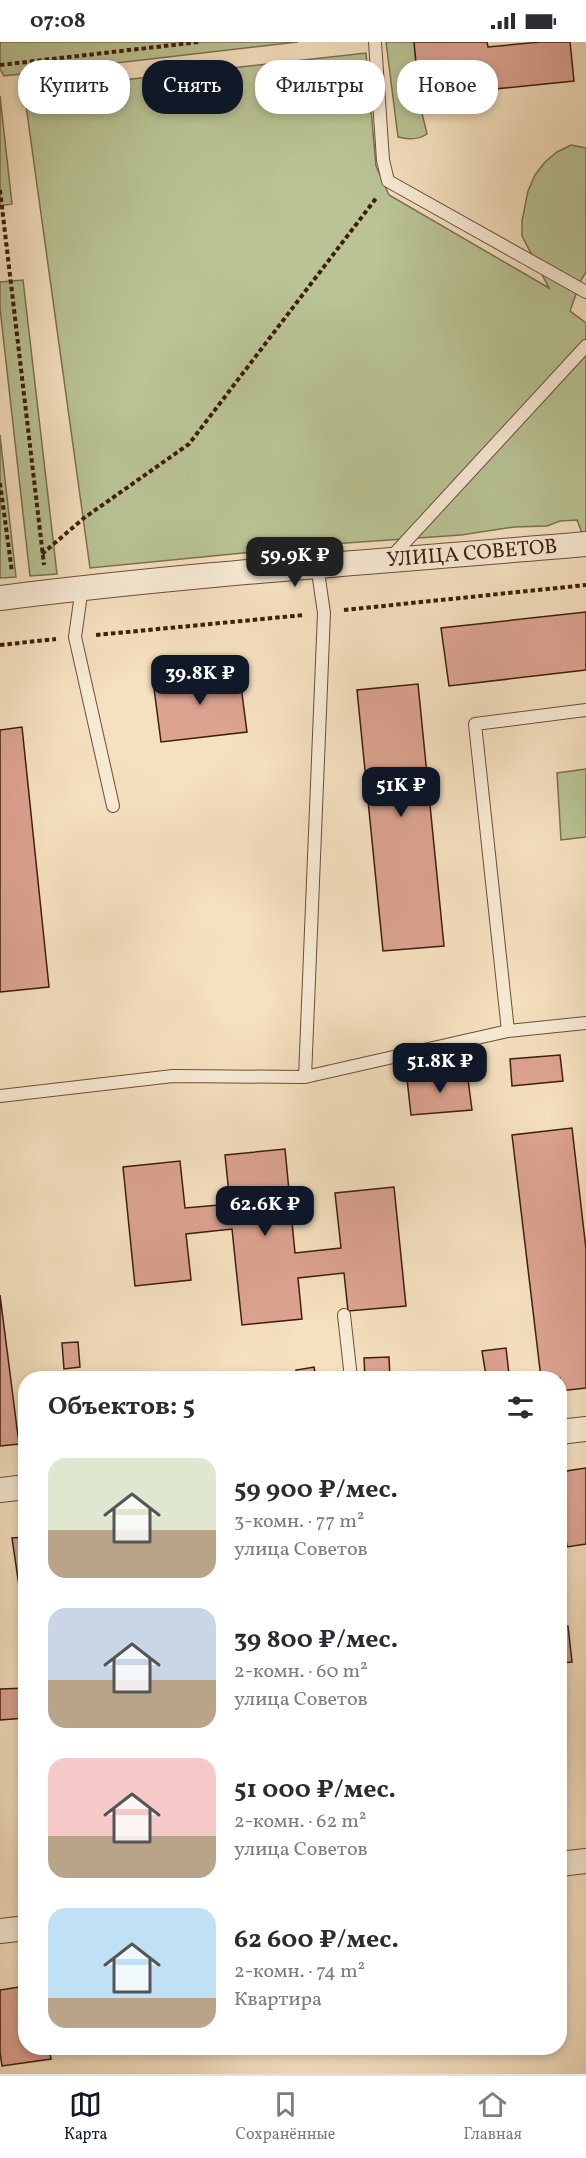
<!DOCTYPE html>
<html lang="ru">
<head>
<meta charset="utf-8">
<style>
  body { margin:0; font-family:Vollkorn,serif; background:#f7f7f7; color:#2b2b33; height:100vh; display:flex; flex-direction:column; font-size:22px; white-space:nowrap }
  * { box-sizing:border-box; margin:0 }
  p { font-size:20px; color:#7c7c81 }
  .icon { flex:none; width:33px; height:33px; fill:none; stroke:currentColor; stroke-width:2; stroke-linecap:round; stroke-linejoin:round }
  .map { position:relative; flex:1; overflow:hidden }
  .details { position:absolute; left:18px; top:1329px; width:549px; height:684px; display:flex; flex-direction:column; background:#fff; border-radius:24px; box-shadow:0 3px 9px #0003 }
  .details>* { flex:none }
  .banner { position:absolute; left:18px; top:18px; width:550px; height:54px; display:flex; gap:12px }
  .price { position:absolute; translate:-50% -51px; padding:0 14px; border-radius:12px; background:#111827; color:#fff; font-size:20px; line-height:39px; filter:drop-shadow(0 2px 3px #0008) }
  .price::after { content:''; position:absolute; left:50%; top:36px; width:18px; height:14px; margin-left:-9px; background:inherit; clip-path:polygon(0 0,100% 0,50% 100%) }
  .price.active { background:#222; color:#fff }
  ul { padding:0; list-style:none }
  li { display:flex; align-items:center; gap:18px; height:150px; padding:0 30px }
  li span { display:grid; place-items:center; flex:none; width:168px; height:120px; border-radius:18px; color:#555 }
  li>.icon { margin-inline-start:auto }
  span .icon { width:72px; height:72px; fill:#fffc; stroke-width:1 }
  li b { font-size:26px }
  h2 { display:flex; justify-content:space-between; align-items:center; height:72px; padding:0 30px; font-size:26px }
  .tag { padding:0 21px; border-radius:24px; background:#fff; box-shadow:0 3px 9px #0003; font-size:21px; line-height:54px }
  .tag.active { background:#111827; color:#fff }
  .status { display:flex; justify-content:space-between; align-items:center; height:42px; padding:0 30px; background:#fff; direction:ltr }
  .status svg { height:16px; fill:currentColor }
  .dock { display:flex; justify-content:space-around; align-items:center; height:84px; border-top:2px solid #e1e1e2; background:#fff; font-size:16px; color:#7c7c81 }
  .dock a { display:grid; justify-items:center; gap:3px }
  .dock .active { color:#111827 }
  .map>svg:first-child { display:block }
  .green { fill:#b9c394; stroke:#7c7050; stroke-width:1.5 }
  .building { fill:#dca391; stroke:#3f1d0d; stroke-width:1.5 }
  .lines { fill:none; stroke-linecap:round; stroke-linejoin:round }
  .lane-casing { stroke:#6c4e3a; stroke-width:14 }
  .street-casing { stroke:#6c4e3a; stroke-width:26 }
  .path { stroke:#3f1d0d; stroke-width:4; stroke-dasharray:4.5 3; stroke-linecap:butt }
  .lane { stroke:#f8ebd5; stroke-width:12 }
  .street { stroke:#f8ebd5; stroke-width:24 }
  .labels { text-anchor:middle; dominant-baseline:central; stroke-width:5; stroke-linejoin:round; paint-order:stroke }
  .street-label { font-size:21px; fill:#3f1d0d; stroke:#f8ebd5 }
</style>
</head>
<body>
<div class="status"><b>07:08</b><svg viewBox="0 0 49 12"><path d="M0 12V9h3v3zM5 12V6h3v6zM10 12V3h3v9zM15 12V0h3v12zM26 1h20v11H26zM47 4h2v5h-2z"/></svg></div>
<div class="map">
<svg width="586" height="2032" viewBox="0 0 586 2032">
  <rect width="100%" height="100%" fill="#f5e0bf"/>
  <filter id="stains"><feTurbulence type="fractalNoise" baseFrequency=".00333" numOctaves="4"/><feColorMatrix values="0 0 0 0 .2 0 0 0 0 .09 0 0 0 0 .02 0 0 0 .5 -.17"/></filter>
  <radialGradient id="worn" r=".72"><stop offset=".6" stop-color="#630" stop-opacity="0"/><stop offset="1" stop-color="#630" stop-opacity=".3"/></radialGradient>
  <path class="green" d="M0,0H298L4,34L0,27Z
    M386,0H414L420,63L427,92C418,98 409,98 398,95Z
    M366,11L376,124L389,153L549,246L522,194V179L528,149L535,133L545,120L557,110L571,103L586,106V230L581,238L570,269L586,281V501L577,478L560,479L547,484L514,485L461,493L346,501L90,526L24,49Z
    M0,54L12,162L0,164Z
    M23,238L57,532L30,534L0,266V240Z
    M0,393L16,535L0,536Z
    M586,727V795L561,798L557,731Z"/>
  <path class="building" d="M414,0H487L488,5L540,0H570L574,39L495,47L496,55L420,63Z
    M586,570V628L449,644L441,586Z
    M239,629L247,690L161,700L153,639Z
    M418,642L444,904L383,909L357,648Z
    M22,685L49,945L0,950V688Z
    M560,1013L563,1039L512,1044L510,1017Z
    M467,1030L472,1068L411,1073L407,1037Z
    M572,1086L586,1207V1346L560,1349V1336H541L512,1093Z
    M285,1107L295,1211L341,1206L335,1151L394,1145L406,1264L348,1269L344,1231L298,1236L302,1277L242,1283L232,1187L186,1192L191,1238L135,1244L123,1125L180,1119L185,1166L230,1162L225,1113Z
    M0,1253L19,1402L0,1404Z
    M78,1300L80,1325L64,1327L62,1301Z
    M506,1306L509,1332L486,1334L482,1309Z
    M389,1315L390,1336H365L364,1316Z
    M314,1325L316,1336H297L296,1328Z
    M586,1426V1502L567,1505L560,1448V1430Z
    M26,1495V1571H23L12,1496Z
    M568,1584L572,1620L560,1621V1585Z
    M26,1646V1676L0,1678V1647Z
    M26,1944V2006H49L51,2017L2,2024L0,2010V1948Z"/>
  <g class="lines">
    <g class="lane-casing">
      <path id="lane" d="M375,0L383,118L388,139L586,250
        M390,515L397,509L586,304
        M82,545L75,595L113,764
        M508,989L475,682L586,668
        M305,1035L324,571L317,523
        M0,1054L173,1034L305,1035L508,989L586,981
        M344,1273L351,1336"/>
    </g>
    <g class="street-casing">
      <g id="street">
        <path id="s1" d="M0,556C195,531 391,519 586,502"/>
        <path d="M560,1390L586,1387"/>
        <path d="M0,1448L26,1445"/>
        <path d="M560,1822L586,1819"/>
        <path d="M0,1889L26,1886"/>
      </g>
    </g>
    <path class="path" d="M0,23L199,0
      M0,148L44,523
      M0,441L12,530
      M42,512L84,476L189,402L377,155
      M344,568L586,543
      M96,593L304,573
      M0,603L56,597"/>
    <use href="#lane" class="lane"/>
    <use href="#street" class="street"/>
  </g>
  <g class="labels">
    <g class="street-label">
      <text stroke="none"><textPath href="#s1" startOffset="474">УЛИЦА СОВЕТОВ</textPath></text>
    </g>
  </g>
  <rect width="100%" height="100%" filter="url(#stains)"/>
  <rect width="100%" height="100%" fill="url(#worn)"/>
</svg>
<b class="price active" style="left:295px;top:546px">59.9K ₽</b>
<b class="price" style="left:200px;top:664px">39.8K ₽</b>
<b class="price" style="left:401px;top:776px">51K ₽</b>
<b class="price" style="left:440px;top:1052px">51.8K ₽</b>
<b class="price" style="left:265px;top:1195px">62.6K ₽</b>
<div class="banner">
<a class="tag">Купить</a>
<a class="tag active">Снять</a>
<a class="tag">Фильтры</a>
<a class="tag">Новое</a>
</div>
<section class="details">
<h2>Объектов: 5<svg class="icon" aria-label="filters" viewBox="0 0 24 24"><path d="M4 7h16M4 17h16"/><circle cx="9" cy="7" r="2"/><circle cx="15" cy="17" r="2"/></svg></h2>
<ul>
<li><span style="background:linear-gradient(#dfe7d0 60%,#b9a48a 0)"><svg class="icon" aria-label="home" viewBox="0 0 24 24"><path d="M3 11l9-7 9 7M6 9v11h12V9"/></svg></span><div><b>59 900 ₽/мес.</b><p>3-комн. · 77 m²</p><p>улица Советов</p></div></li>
<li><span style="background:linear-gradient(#c9d6e8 60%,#b9a48a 0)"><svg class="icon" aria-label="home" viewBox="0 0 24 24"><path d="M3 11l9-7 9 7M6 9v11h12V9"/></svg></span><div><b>39 800 ₽/мес.</b><p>2-комн. · 60 m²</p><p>улица Советов</p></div></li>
<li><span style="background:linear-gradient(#f6c9c9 65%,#b9a48a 0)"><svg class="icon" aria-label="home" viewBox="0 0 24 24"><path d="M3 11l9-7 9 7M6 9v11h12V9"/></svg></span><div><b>51 000 ₽/мес.</b><p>2-комн. · 62 m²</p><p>улица Советов</p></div></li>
<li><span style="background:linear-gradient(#bfe0f5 75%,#b9a48a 0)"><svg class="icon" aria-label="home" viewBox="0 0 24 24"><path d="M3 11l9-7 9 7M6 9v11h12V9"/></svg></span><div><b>62 600 ₽/мес.</b><p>2-комн. · 74 m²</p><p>Квартира</p></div></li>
</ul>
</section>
</div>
<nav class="dock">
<a class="active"><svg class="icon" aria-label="map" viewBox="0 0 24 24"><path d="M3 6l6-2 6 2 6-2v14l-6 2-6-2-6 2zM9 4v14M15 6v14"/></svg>Карта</a>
<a><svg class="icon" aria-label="saved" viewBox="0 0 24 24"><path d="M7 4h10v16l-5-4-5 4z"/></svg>Сохранённые</a>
<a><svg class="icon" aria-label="home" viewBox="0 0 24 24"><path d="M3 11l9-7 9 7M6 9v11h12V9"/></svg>Главная</a>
</nav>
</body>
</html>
